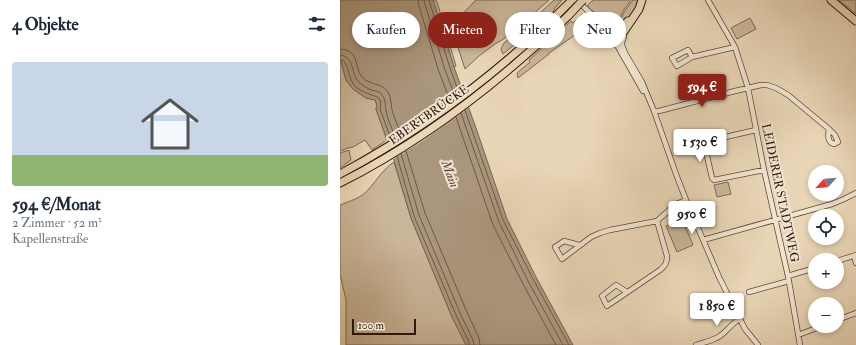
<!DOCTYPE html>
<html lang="de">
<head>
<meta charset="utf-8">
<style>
  body { margin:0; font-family:"IM FELL Double Pica",serif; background:#f6f6f7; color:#1f2937; height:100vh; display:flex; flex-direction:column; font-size:15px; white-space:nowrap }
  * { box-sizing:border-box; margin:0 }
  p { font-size:13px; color:#747a83 }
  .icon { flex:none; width:22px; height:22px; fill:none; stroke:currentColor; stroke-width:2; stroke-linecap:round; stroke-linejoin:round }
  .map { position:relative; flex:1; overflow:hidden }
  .drawer { display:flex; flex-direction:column; background:#fff; width:340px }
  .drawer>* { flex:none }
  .guide { position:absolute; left:12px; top:12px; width:380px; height:36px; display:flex; gap:8px }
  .needle { width:26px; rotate:244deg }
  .fabs { position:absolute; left:468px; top:165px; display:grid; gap:8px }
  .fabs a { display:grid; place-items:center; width:36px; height:36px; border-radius:50%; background:#fff; box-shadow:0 2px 6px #0003; font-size:20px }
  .scale { position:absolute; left:12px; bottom:10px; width:64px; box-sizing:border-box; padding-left:4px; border:2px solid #311a0c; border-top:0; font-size:11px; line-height:14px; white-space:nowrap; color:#311a0c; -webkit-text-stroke:3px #f1e4d0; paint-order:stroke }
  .price { position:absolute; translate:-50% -34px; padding:0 9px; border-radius:4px; background:#fff; color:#222; font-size:13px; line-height:26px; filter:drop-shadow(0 1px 2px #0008) }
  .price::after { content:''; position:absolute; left:50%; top:24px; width:12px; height:9px; margin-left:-6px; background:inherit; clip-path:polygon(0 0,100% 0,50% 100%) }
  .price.active { background:#8f2418; color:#fff }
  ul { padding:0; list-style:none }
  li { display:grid; align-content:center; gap:8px; height:212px; padding:0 12px }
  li+li { border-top:1px solid #e0e1e3 }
  li span { display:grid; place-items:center; height:124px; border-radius:4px; color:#555 }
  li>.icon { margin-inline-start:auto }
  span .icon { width:72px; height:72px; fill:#fffc; stroke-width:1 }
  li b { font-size:17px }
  h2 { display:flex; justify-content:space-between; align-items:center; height:48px; padding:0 12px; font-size:17px }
  .tag { padding:0 14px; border-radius:18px; background:#fff; box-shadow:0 2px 6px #0003; font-size:14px; line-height:36px }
  .tag.active { background:#8f2418; color:#fff }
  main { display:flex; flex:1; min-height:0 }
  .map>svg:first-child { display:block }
  .green { fill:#cab69a; stroke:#7e6853 }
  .water { fill:#aa967d; stroke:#7a6450 }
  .pier { fill:#e9d6b7 }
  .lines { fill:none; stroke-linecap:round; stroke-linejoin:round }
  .shore { stroke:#6e5844; stroke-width:1 }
  .minor-casing { stroke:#5f4937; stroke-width:6 }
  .primary-casing { stroke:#311a0c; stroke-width:9 }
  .trunk-casing { stroke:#311a0c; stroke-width:9 }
  .minor { stroke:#f1e4d0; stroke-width:4.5 }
  .primary { stroke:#e9d6b7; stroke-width:7 }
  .trunk { stroke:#e9d6b7; stroke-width:7 }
  .trunk-bridge-casing { stroke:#311a0c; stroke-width:9; stroke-linecap:butt }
  .trunk-bridge { stroke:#e9d6b7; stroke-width:7 }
  .labels { text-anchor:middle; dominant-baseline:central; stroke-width:4; stroke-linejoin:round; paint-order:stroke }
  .street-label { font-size:12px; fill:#311a0c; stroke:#f1e4d0 }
  .water-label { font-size:13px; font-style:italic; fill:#5b4534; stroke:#f1e4d0 }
</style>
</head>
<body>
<main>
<section class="drawer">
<h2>4 Objekte<svg class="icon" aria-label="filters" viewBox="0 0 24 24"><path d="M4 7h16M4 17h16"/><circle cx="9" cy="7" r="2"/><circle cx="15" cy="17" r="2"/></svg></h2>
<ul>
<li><span style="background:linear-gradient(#c9d6e8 75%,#8fb573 0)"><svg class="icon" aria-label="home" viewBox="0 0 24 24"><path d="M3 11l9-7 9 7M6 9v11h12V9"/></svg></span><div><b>594 €/Monat</b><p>2 Zimmer · 52 m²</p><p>Kapellenstraße</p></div></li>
</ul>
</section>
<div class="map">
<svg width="516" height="345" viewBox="0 0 516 345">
  <rect width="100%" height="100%" fill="#e9d6b7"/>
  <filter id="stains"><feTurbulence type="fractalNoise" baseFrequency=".005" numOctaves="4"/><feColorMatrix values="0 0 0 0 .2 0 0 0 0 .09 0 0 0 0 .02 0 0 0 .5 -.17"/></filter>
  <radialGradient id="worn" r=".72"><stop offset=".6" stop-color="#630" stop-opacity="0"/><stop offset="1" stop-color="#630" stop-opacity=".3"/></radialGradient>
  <path class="green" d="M93,0H96L98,5L116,66L114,67Z
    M136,0H209L174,31L162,40L155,44L139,56L125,69L111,26Z
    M214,0H222L215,8L213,12L176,46L175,44L163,54L161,49L164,43L198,15Z
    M253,0H291C288,4 286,7 283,11C279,19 276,32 265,23L247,6Z
    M293,0H299L295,10L283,24L280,21L284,12Z
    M499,0H516V14Z
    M242,14L251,24L209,53V54L178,78L177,73L190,62L189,60L231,21L233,23Z
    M410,18L416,29L397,39L391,28Z
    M0,49V58L6,80L13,89L26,98L35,100L37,105L36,109L47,140L32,150L25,140L13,147L8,148L0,151Z
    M9,150L11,160L0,168V153Z
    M54,162L71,218L112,317L126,345H6V300L0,274V205C10,201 21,198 28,190C37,180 43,169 54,162Z
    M388,182L391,194L377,197L374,185Z
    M342,219L353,245L337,252L326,226Z"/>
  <path class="water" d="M0,0H93L114,67L136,128L167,219L196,277L233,345H126L112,317L71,218L53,157L36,109L37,105L35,100L26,98L13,89L6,80L0,58Z"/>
  <path class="pier" d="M123,88L130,107L84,140L52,160L45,141L77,122L112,97Z"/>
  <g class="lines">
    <path class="shore" d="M78,0L79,6L99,72L110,100
      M84,0L85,4L105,70L115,96
      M89,0L110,68L119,93
      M0,49C21,50 13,68 23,78C30,85 42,83 48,92C51,97 51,103 52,110C54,118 58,126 61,133
      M0,55C14,56 11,73 18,81C21,85 27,88 31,90C35,91 40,91 42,95C46,100 45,105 46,110C47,119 52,128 55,136
      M0,60C3,60 4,60 5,63C10,70 8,78 15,86C18,89 25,93 29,94C37,97 43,97 40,109L51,139
      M125,110L163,220L193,279L229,345
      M121,113L159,222L188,281L223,345
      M116,117L153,225L183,284L216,345
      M66,151L85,213L126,310L139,338L140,345
      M61,154L79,215L120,313L133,340L134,345
      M57,156L74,216L116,315L129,342V345"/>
    <g class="minor-casing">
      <path id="minor" d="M236,0L266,27L269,29H273
        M368,0L395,47L408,88L424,170L448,276L460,345
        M258,22L268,35
        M268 36a8 8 0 1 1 16 0a8 8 0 1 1-16 0Z
        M282,42V45L285,53L302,82L314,111L336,174L346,200L379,277L405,329L418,345
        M275,44L278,47L303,91
        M352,57L337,66L332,58L348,50L352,57L395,47
        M314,111H319L395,91L421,85H427L436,88L448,95L489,129C488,135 487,142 494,144L498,142L495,135L489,129
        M416,130L368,141L365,144V147L372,178L374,180L424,170
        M363,240L492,204L504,199L516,193
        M239,245L224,241L215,247L222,259L251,237L260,233L270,230L317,221L336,204L346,200
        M514,256L516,263
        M497,261L516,255
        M448,276L475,268
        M287,292L276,285L262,296L267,306L320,270C325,266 327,263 327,256L317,221
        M409,292L449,281
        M497,320L516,313
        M458,335L482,326
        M356,345C365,342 372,341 380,336C388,330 391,324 400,319"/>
    </g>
    <g class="primary-casing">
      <path id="primary" d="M491,0L516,21"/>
    </g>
    <g class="trunk-casing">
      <path id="trunk" d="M279,29L283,26L288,21
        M283,33L299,9L302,0
        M0,174C86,128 164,69 232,0
        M0,183C85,140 161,81 229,15"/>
    </g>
    <use href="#minor" class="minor"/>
    <use href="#primary" class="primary"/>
    <use href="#trunk" class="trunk"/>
    <g class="trunk-bridge-casing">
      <path id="trunk-bridge" d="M229,15L243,0"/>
    </g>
    <use href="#trunk-bridge" class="trunk-bridge"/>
  </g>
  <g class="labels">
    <g class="street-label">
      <text transform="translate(89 115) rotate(-35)">EBERTBRÜCKE</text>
      <text transform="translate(440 193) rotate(78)">LEIDERER STADTWEG</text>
    </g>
    <g class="water-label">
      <text transform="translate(110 174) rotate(69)">Main</text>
    </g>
  </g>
  <rect width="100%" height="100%" filter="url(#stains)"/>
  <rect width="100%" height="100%" fill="url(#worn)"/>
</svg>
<div class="fabs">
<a><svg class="needle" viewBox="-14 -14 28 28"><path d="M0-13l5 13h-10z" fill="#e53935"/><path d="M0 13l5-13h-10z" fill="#747a83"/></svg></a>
<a><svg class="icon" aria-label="locate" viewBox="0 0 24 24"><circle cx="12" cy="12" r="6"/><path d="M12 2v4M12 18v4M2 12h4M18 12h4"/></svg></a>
<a>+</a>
<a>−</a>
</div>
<div class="scale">100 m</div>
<b class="price active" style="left:362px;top:108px">594 €</b>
<b class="price" style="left:360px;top:163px">1 530 €</b>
<b class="price" style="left:352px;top:235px">950 €</b>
<b class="price" style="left:377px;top:327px">1 850 €</b>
<div class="guide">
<a class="tag">Kaufen</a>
<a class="tag active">Mieten</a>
<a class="tag">Filter</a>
<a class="tag">Neu</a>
</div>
</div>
</main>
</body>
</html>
